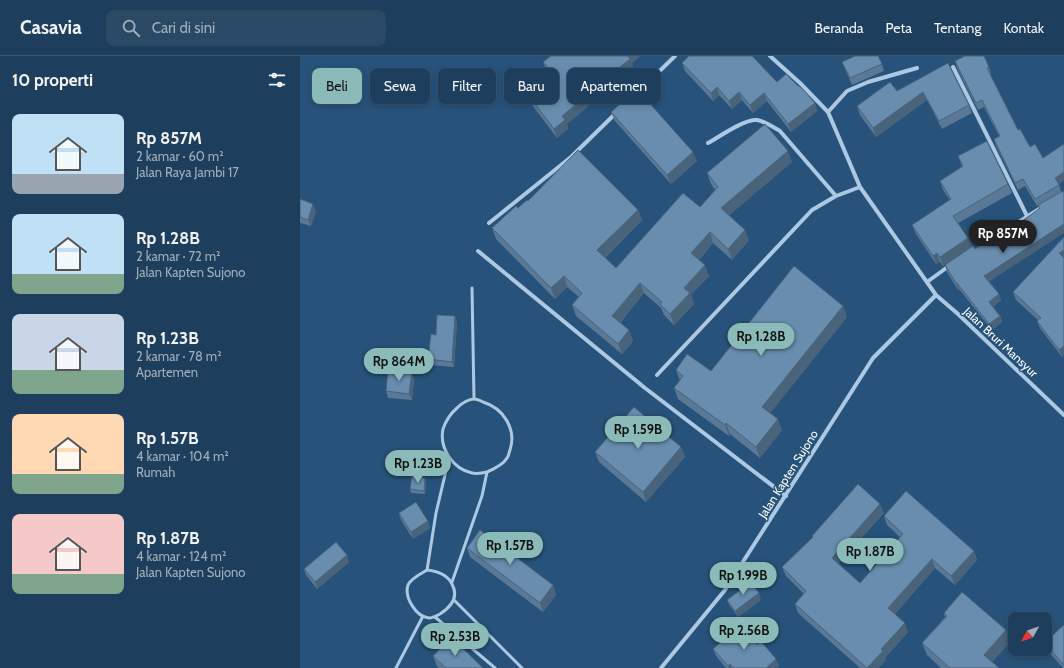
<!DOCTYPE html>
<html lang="id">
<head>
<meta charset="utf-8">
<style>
  body { margin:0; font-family:Cabin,sans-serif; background:#2a4965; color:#f1f3f6; height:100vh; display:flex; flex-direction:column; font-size:15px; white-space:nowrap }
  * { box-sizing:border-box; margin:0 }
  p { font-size:13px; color:#a0aebb }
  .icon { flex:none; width:22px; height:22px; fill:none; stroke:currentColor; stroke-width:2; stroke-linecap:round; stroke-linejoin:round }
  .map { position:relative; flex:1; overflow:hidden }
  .drawer { display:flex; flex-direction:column; background:#1d3e5c; width:300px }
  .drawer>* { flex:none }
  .banner { position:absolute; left:12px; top:12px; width:380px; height:36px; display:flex; gap:8px }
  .needle { width:26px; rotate:230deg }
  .tools { position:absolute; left:708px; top:556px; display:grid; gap:8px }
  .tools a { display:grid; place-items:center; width:44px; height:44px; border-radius:8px; background:#1d3e5c; box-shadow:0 2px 6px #0003,0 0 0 1px #3b5772; font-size:20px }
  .price { position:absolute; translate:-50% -34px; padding:0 9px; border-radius:14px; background:#8bbbb9; color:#111; font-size:13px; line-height:26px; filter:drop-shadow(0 1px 2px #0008) }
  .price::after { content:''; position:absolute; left:50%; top:24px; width:12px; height:9px; margin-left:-6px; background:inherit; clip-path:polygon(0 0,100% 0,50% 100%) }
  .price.selected { background:#222; color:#fff }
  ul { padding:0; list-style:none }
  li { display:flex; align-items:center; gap:12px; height:100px; padding:0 12px }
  li span { display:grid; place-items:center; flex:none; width:112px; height:80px; border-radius:8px; color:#555 }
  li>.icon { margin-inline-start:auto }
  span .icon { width:48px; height:48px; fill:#fffc; stroke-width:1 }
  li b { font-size:17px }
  h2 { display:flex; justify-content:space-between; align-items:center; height:48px; padding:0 12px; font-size:17px }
  .pill { padding:0 14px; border-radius:8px; background:#1d3e5c; box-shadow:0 2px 6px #0003,0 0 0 1px #3b5772; font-size:14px; line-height:36px }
  .pill.selected { background:#8bbbb9; color:#111 }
  header { display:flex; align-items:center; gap:24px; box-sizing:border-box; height:56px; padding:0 20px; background:#1d3e5c; border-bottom:1px solid #3b5772 }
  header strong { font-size:19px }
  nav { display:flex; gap:22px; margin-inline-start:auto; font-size:14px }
  .search { width:280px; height:36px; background:#2a4965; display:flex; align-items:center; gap:10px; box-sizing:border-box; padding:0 14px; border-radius:8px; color:#a0aebb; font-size:15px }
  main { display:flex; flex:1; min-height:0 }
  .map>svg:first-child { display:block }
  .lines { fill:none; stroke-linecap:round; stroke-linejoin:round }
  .lane { stroke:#abc9e3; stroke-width:3 }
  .street { stroke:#abc9e3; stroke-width:4 }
  .wall { fill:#597996 }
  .shaded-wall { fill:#49637a }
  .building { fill:#688daf; stroke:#49637a }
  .labels { text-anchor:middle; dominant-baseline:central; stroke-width:3; stroke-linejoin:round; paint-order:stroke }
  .street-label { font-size:12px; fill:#fff; stroke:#27527a }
</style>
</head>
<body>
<header>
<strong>Casavia</strong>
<div class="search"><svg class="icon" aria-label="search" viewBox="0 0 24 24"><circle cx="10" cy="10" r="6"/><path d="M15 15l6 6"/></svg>Cari di sini</div>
<nav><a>Beranda</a><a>Peta</a><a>Tentang</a><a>Kontak</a></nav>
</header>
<main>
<section class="drawer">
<h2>10 properti<svg class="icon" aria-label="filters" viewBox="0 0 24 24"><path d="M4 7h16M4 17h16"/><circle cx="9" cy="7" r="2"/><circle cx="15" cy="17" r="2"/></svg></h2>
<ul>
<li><span style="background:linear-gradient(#bfe0f5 75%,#9aa5b1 0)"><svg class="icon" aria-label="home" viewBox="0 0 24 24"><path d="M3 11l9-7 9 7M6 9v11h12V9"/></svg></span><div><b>Rp 857M</b><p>2 kamar · 60 m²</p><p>Jalan Raya Jambi 17</p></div></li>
<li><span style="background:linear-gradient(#bfe0f5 75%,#7fa58c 0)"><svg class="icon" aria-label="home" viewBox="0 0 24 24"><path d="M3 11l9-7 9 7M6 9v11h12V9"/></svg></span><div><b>Rp 1.28B</b><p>2 kamar · 72 m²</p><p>Jalan Kapten Sujono</p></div></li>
<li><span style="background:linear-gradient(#c9d6e8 70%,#7fa58c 0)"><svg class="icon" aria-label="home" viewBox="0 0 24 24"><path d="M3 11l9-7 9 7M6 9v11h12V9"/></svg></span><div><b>Rp 1.23B</b><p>2 kamar · 78 m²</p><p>Apartemen</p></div></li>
<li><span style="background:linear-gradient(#ffd9b3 75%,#7fa58c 0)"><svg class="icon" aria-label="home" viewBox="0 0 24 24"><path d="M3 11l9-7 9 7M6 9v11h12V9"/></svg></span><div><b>Rp 1.57B</b><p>4 kamar · 104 m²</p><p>Rumah</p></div></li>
<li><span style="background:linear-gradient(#f6c9c9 75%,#7fa58c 0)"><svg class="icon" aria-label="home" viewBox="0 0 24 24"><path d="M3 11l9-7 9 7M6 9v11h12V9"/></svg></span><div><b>Rp 1.87B</b><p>4 kamar · 124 m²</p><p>Jalan Kapten Sujono</p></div></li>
</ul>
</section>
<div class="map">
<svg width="764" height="612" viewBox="0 0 764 612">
  <rect width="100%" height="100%" fill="#27527a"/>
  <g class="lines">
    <path class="lane" d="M172,232L174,343
      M127,514C137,515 147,518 152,528C159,541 151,551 140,558C136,560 133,562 129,562C116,561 104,541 108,529C111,522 121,518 127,514Z
      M127,514L136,457L149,402
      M152,526L182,440L187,416C194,413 203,409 207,402C209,400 209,396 210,394C217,373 203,352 183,346C181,345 177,343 174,343C169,343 162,347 158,351C151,357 146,364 143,373C139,392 153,413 172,417C177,418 183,417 187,416
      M154,544L222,612
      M135,561L195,612
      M96,612L123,560"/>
    <path class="street" d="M470,0L500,27L528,56L560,131L636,239L658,258L764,359
      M653,11L727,160
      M335,39L375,0
      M528,56L547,35L568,26L617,12
      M408,87C419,81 444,63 457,64C464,65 473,71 480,75L536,140
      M189,167L199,159L271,101L316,57
      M712,170L744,150
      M178,195L345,332L486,440
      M627,226L649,210
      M357,319L512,154L536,140L560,131
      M361,612L425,534L573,302L636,239"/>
  </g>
  <path class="wall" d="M655,5L689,11L691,18L690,19L718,74L730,91L743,102L764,88V124L759,128L761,136L737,150L725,130L718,134L696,90L694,83L699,80L684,51L678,54L657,12Z
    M243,6L332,7L333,11L299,39V41L267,68L268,73L257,82L226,41L223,32L246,14Z
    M542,6L582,8L584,15L552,29Z
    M382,7L477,26L515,47L517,55L491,76L467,45L453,57L442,44L432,53L419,39L413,45L385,15Z
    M648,7L669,49L672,57L642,73L627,44L576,81L560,59L557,50L597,35Z
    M311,56L397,105L371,128L315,65Z
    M658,100L708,128L712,137L658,167L668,182L672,191L643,210L640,206L636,208L616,178L612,169L650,144L643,134L640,125L662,111Z
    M492,106L429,159L449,184L432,204L413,187L399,204L409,220L391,239L394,248L374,269L364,259L361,252L344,237L320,267L329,274L333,285L322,298L276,260L272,249L279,241L267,231L255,243L196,183L192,172L228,145L338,154L342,164L305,202L316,212L400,151L415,134L411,128L407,117Z
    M763,135L689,225L699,238L701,244L693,251L700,260L702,266L692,274L659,233L658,234L647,216L645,209L717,169L740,153L738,149Z
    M0,143L16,155L11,170L0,167Z
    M764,181L762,301L740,272L737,265L738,264L716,244L713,236Z
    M543,250L547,261L470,357L482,374L460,402L430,378L429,380L378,343L374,332L380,325L376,314L411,315Z
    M157,266L154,311L130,309L128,303L136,279Z
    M114,323L112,344L88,342L86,335Z
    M381,391L385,401L346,446L299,406L295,396Z
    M126,425L125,438L111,437L110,433Z
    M99,457L128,465L130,472L113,483L101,464Z
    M584,457L538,508L560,527L600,481L587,469L584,460L674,495L677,504L655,529L635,512L595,558L608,576L585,602L586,604L578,612H560L498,557L495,548L504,538L486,520L482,511L512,482V480Z
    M167,492L253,529L256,539L243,556L170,501Z
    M47,499L49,506L17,533L6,519L4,513Z
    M427,544H461L438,561L430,550Z
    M644,557L710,586L692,606L699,612H641L627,599L622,587L645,561Z
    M764,569V612H763L747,594L745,589V586Z
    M457,588L479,609L476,612H426L416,600L413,593Z
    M133,600L183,612H139L137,610Z"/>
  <path class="shaded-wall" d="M328,0H341L332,7L333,11L299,39V41L267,68L268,73L257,82L254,73L262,60Z
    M417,31L419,39L413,45L411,37Z
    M439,36L442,44L432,53L429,45Z
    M623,36L627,44L576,81L573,72Z
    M464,37L467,45L453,57L450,49Z
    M515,47L517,55L491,76L488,68Z
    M488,95L492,106L425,163L421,152Z
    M393,96L397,105L371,128L367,119Z
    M764,116V124L757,129L755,122Z
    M13,148L16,155L11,170L8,164Z
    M338,154L342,164L301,205L297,194Z
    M764,168V177L687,227L684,220Z
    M445,174L449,184L432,204L428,193Z
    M410,176L413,187L395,208L391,197Z
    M668,182L672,191L643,210L640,201Z
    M764,194V202L759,197Z
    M637,197L640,206L636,208L633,200Z
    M405,209L409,220L391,239L394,248L374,269L370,258L384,232Z
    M264,220L267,231L255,243L251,232Z
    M340,227L344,237L316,271L312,260Z
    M656,227H657L659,233L658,234Z
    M699,238L701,244L691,252L689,246Z
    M543,250L547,261L466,362L462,351Z
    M155,260L157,266L154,311L152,306Z
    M700,260L702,266L692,274L689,268Z
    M329,274L333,285L322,298L318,288Z
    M764,290V299L762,301L759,294Z
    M112,316L114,323L112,344L109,338Z
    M478,363L482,374L460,402L456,391Z
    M426,367L430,378L429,380L425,369Z
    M381,391L385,401L346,446L343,436Z
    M125,422L126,425L125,438L124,435Z
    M580,448L584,457L535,511L532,502Z
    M128,465L130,472L113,483L111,476Z
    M674,495L677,504L655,529L651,520Z
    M47,499L49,506L17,533L15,526Z
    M632,503L635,512L592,561L588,552Z
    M253,529L256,539L243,556L240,547Z
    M459,537L461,544L438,561L435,555Z
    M605,567L608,576L585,602L586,604L578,612H567L581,593Z
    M706,574L710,586L688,611L684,599Z
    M476,603L479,609L476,612H466Z
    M430,608L432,612H429L428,610Z"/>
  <path class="building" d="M251,0H328L330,3L295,31L296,32L262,60L265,64L254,73L223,32L248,12L243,6Z
    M389,0H452L477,26L486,18L499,31L500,30L515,47L488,68L464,37L450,49L439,36L429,45L417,31L411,37L382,7Z
    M555,0H578L582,8L550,22L542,6Z
    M665,0H684L689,11L687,12L718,74L720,73L730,91L735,88L743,102L764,88V116L755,122L759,129L735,143L723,123L715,127L694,83L700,80L682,44L676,47L655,5Z
    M648,7L669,49L639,65L623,36L573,72L557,50L590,26L597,35Z
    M337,33L393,96L367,119L311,56Z
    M465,68L488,95L421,152L445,174L428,193L410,176L391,197L405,209L384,232L390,237L370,258L360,248L362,246L340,227L312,260L329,274L318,288L272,249L282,237L264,220L251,232L192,172L216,150L218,152L227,144L228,145L278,94L338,154L297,194L316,212L383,137L400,151L418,131L407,117Z
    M687,85L708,128L653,160L668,182L640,201L637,197L633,200L612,169L651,143L640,125L663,110L658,100Z
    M763,135L764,137V168L684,220L699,238L689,246L700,260L689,268L657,227H656L645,209L673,190L675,193L716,167L717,169L740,152L738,149Z
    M0,143L13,148L8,164L0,161Z
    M764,181V194L759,197L764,202V290L759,294L737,265L741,262L713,236Z
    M494,210L543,250L462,351L478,363L456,391L426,367L425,369L374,332L383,320L376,314L387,298L411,315Z
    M137,259L155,260L152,306L128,303L131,278L136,279Z
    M88,314L112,316L109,338L86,335Z
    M334,351L381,391L343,436L295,396Z
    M112,420L125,422L124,435L110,433Z
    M558,428L580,448L532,502L560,527L603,478L584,460L606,435L674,495L651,520L632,503L588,552L605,567L581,593L583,595L567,612L495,548L506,535L482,511L513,481L512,480Z
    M116,446L128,465L111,476L99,457Z
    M180,474L253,529L240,547L167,492Z
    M36,486L47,499L15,526L4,513Z
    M451,526L459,537L435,555L427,544Z
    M662,536L706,574L684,599L699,612H650L622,587L647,560L644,557Z
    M440,569L457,588L461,585L476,603L466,612H434L430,608L428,610L413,593Z
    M764,569V609L745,588V586Z
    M151,581L183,612H146L133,600Z"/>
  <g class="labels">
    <g class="street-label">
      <text transform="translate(701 286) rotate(43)">Jalan Bruri Mansyur</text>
      <text transform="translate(488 418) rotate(-58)">Jalan Kapten Sujono</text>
    </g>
  </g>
</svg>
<div class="tools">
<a><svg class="needle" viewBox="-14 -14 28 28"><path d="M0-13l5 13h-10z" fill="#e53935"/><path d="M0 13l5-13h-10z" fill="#a0aebb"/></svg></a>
</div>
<b class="price selected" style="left:703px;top:198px">Rp 857M</b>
<b class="price" style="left:461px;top:301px">Rp 1.28B</b>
<b class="price" style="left:99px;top:326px">Rp 864M</b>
<b class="price" style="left:338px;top:394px">Rp 1.59B</b>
<b class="price" style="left:118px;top:428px">Rp 1.23B</b>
<b class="price" style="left:210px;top:510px">Rp 1.57B</b>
<b class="price" style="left:570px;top:516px">Rp 1.87B</b>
<b class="price" style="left:443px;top:540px">Rp 1.99B</b>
<b class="price" style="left:444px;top:595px">Rp 2.56B</b>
<b class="price" style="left:155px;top:601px">Rp 2.53B</b>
<div class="banner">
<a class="pill selected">Beli</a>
<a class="pill">Sewa</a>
<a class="pill">Filter</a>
<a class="pill">Baru</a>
<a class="pill">Apartemen</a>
</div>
</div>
</main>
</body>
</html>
